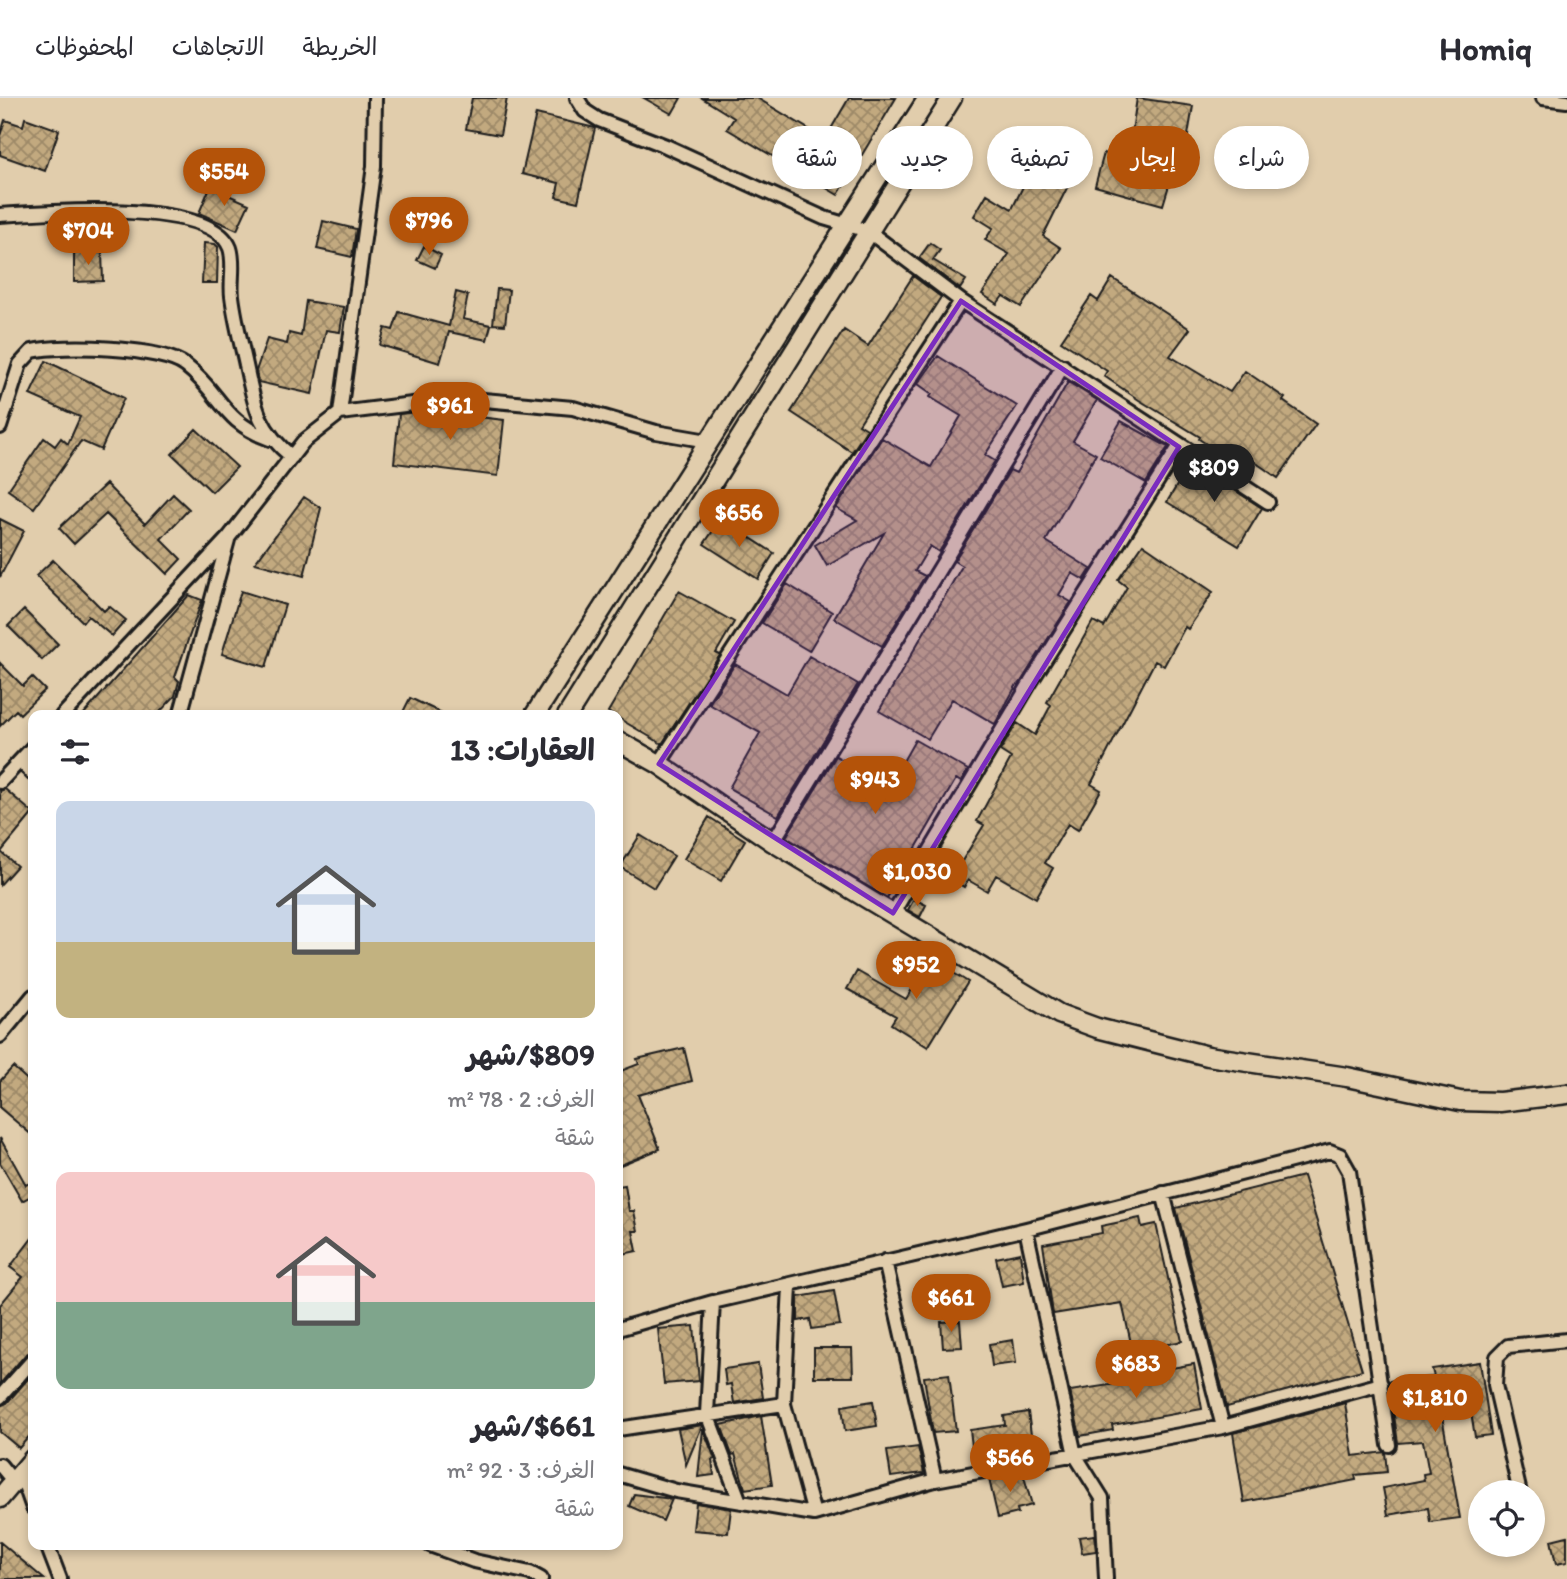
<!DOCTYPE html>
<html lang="ar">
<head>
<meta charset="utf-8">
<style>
  body { margin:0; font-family:Itim,"Playpen Sans Arabic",sans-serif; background:#f7f7f7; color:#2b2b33; direction:rtl; height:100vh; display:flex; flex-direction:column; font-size:26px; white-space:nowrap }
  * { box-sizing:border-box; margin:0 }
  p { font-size:23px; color:#7c7c81 }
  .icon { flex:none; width:38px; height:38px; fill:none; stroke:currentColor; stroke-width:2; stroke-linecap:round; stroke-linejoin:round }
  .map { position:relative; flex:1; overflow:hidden; direction:ltr }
  .sheet { position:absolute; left:28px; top:612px; width:595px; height:840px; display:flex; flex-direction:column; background:#fff; border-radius:14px; box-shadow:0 4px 10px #0003; direction:rtl }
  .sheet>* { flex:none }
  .banner { position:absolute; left:644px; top:28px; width:665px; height:63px; direction:rtl; display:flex; gap:14px }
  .tools { position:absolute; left:1468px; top:1382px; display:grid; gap:14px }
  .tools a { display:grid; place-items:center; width:77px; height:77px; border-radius:50%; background:#fff; box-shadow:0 4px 10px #0003; font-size:35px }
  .price { position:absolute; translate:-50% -60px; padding:0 16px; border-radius:24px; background:#b45309; color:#fff; font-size:23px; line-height:46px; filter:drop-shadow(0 2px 4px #0008) }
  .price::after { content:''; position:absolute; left:50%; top:42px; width:21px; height:16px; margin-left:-10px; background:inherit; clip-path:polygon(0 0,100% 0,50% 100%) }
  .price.selected { background:#222; color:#fff }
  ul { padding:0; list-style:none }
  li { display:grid; align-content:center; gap:14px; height:371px; padding:0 28px }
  li span { display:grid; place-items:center; height:217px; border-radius:14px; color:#555 }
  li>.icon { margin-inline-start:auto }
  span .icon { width:126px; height:126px; fill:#fffc; stroke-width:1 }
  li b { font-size:30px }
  h2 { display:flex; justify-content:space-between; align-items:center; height:84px; padding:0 28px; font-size:30px }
  .pill { padding:0 24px; border-radius:32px; background:#fff; box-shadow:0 4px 10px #0003; font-size:24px; line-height:63px }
  .pill.selected { background:#b45309; color:#fff }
  header { display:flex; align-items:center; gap:42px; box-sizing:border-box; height:98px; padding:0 35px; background:#fff; border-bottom:2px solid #e1e1e2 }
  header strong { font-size:33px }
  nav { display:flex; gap:38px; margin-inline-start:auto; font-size:24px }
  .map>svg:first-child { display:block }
  .building { fill:url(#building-cross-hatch); stroke:#1c1c1c; stroke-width:2 }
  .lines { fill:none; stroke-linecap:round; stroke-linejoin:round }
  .street-casing { stroke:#1c1c1c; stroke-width:18 }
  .secondary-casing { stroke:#1c1c1c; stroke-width:23 }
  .street { stroke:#e1cdac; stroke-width:12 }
  .secondary { stroke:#e1cdac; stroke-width:18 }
  .marked { fill:#7b2cbf; fill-opacity:0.2; stroke:#7b2cbf; stroke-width:5; stroke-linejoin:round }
</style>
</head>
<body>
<header>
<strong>Homiq</strong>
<nav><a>الخريطة</a><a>الاتجاهات</a><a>المحفوظات</a></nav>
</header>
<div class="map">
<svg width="1567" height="1481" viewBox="0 0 1567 1481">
  <defs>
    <pattern id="building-cross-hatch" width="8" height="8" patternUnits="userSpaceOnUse" patternTransform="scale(1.75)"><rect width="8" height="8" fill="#c2a97f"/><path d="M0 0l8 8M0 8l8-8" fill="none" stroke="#9d8967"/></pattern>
  </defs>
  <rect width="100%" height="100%" fill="#e1cdac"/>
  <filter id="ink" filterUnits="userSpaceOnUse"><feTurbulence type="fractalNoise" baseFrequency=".0143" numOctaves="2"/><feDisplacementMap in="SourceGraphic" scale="14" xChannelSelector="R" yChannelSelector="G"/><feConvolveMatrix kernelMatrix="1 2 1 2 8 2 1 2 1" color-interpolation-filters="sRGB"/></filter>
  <g filter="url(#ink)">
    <path class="building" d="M472,0H507L500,37L466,31Z
      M644,0H681L672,16Z
      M702,0H757L825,41L849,0H896L838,97L727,31L734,20Z
      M1137,0L1193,8L1186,49L1131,40Z
      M536,16L595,30L578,104L556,99L559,85L522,76Z
      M25,20L59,32L45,73L0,57V38L5,22L23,28Z
      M1104,55L1173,74L1163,107L1095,88Z
      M1032,70L1068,88L1043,138L1061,150L1021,209L1003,198L997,206L982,196L1009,156L985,142L993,130L974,118L987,96L1012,111Z
      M210,89L249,106L237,132L199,115Z
      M323,123L356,131L352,159L317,151Z
      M204,145L215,146L218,149L217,185H202Z
      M930,145L940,152L933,162L966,182L960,191L919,160Z
      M424,148L441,157L435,170L417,162Z
      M102,154L103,183L74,184V155Z
      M913,178L941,199L859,326L867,331L852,354L791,314L844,232L868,248Z
      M1112,180L1190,231L1170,258L1230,294L1245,273L1285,300L1283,303L1316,326L1278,380L1246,358L1239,368L1199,341L1200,339L1139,302L1104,278L1107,273L1061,243L1091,198L1098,203Z
      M497,191L509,192L505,227L493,226Z
      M456,194L468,197L463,221L491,227L487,242L449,234L440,265L380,247L385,230L393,232L399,214L449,228Z
      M306,203L344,209L340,234L326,232L312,296L258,284L256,273L267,241L287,246L289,235L301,238Z
      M938,258L1017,308L985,357L995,363L939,454L930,448L915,473L925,478L882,548L834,520L884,435L827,468L815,447L857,422L836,410L882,340L931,369L961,318L930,299L932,296L918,286Z
      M46,263L124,300L101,352L81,343L34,410L8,392L44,340L55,348L61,340L68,346L80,319L30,297Z
      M1068,284L1097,302L1073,343L1096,356L1046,443L1091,471L1084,482L1072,475L1059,497L1071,504L1019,587L1017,586L995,626L952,601L928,641L879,613L962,468L954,463L1010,372L1016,375Z
      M427,313L504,322L498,378L394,365L399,316Z
      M1121,323L1168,349L1146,385L1100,359Z
      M196,331L237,369L212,394L172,356Z
      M1191,364L1262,410L1239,448L1167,404Z
      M106,386L145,426L173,396L189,411L161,441L181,461L167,476L106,416L74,446L59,430Z
      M304,399L321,410L304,478L255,465Z
      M0,421L24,433L0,479Z
      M721,421L774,455L758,481L704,446Z
      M1143,446L1213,494L1188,531L1185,529L1164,568L1155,563L1091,686L1101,692L1078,732L1068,726L1045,765L1053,770L1036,800L996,777L987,793L968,782L964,789L951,781L984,727L977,723L1011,660L1000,653L1017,625L1035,637L1051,607L1047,604L1093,523L1104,529L1127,489L1118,482Z
      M53,462L104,513L109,508L126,522L112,538L88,518L83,524L36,478Z
      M787,486L832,514L809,553L762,525Z
      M241,493L285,507L266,569L222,556Z
      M679,493L734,524L716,555L720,557L662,646L608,614Z
      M189,497L202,502L175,579L179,583L175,598L156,618H82Z
      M24,512L58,546L42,562L8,528Z
      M809,558L858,586L778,718L729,690L760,635L709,606L735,566L787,596Z
      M0,565L23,588L32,579L45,592L20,616L16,612L0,628Z
      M410,600L448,618H401Z
      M915,642L968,672L961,684L956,681L887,800L786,739L836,658L889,688Z
      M5,691L33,715L1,754L17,768L0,787V693Z
      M709,719L745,742L721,783L684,761Z
      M640,737L674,758L654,790L620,769Z
      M914,801L926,807L920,819L908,812Z
      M931,861L968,884L928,949L891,926L896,918L847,891L857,873L906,901Z
      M684,950L692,983L638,997L660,1051L618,1068V974L639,966L637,961Z
      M13,969L33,987V1038L0,1010V983Z
      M0,1040L26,1087L33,1083V1097L22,1103L0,1065Z
      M1303,1078L1362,1272L1227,1309L1176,1110Z
      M625,1087L629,1113H634L638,1133H633L637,1153L618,1157V1088Z
      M1140,1120L1142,1129L1156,1126L1182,1243L1133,1254L1122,1205L1053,1216L1043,1146L1102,1135L1101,1128Z
      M33,1139V1253L26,1256L0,1286V1207L23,1179L10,1169Z
      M1020,1155L1024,1184L1002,1188L996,1160Z
      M834,1193L840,1227L812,1231L810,1221L798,1223V1199Z
      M960,1223L962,1249L943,1250L941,1224Z
      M694,1228L699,1283L664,1286L658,1231Z
      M1013,1242L1016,1265L992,1268L989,1246Z
      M814,1250H852L853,1279H814Z
      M1480,1264L1491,1337L1475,1339L1471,1314L1442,1318L1460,1420L1430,1424L1428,1410L1388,1417L1383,1390L1424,1382L1423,1376L1429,1375L1423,1343L1398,1345L1389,1283L1434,1279L1432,1271Z
      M758,1266L763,1300L734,1305L731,1286L726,1287L724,1271Z
      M1194,1266L1202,1311L1112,1327L1113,1332L1080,1338L1070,1293L1162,1279L1161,1272Z
      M33,1275V1334L19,1350L0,1334V1308L7,1305Z
      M949,1276L956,1333L933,1335L924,1279Z
      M873,1303L877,1328L845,1333L842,1308Z
      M1345,1305L1353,1358L1385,1354L1387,1374L1355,1377L1356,1382L1244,1404L1233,1335Z
      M1028,1314L1033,1352L1017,1354L1018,1358L974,1364L970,1332L1005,1327L1004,1318Z
      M761,1318L772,1387L745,1391L735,1356L732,1357L721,1327Z
      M702,1327V1328L686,1367L678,1331Z
      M703,1331L715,1361L712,1362L714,1377L698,1379Z
      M918,1349L924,1375L891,1379L887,1353Z
      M1023,1375L1032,1407L1017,1411L1018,1415L998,1420L989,1381Z
      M634,1396L672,1401L663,1423L629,1408Z
      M696,1405L731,1411L728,1435L693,1432Z
      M1094,1437L1096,1453L1082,1455L1079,1439Z
      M1567,1438V1464L1556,1466L1551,1442Z
      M0,1444L44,1481H0Z"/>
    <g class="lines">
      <g class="street-casing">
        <path id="street" d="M577,0L585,13L599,22L666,48L824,120L868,133L961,203L1268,404
          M1543,0L1567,3
          M0,117C45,114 211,100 230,150C235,165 230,183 232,198C235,223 242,248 247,272C255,311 260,333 292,359
          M340,315L461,300L573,310L656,334L708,343
          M0,329L20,266L32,253C61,246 163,249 186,268C221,295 222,324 270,341
          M62,618L229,439L303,344L340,315L374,68L375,0
          M180,618L228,442
          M20,663L33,676
          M659,666L961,203
          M0,684L33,649
          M773,744L1063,268
          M893,815L1030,585L1179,349
          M0,938L33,898
          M1163,1095L1223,1329
          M1026,1131L1075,1357L1102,1400L1106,1481
          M885,1163L935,1382
          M790,1188L784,1306L814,1416
          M713,1204L707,1316L739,1401
          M618,1231L713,1204L1026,1131L1330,1053L1340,1057L1349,1073L1389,1347
          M0,1299L33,1262
          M618,1331L784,1306
          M0,1367L14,1384
          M21,1376L33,1410
          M618,1376L676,1393L814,1416L935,1382L1223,1329L1381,1286
          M1520,1395L1495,1287L1497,1259L1508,1248L1567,1242
          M47,1447L60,1481
          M430,1447L474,1463L530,1475L541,1481"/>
      </g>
      <g class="secondary-casing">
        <path id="secondary" d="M534,618L928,0
          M567,618L952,0
          M618,643L659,666L773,744L1059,916L1097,930L1208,958L1347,979L1460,1003L1500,1004L1567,996
          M0,1400L33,1361"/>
      </g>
      <use href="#street" class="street"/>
      <use href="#secondary" class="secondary"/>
    </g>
  </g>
  <path class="marked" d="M961,203L1179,349L893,815L659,666Z"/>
</svg>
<div class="tools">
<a><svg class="icon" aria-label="locate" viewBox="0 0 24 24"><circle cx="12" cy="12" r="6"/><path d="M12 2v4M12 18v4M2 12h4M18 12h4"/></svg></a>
</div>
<b class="price" style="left:224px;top:110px">$554</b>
<b class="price" style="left:429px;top:159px">$796</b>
<b class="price" style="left:88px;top:169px">$704</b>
<b class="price" style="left:450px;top:344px">$961</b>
<b class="price selected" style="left:1214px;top:406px">$809</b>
<b class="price" style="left:739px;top:451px">$656</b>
<b class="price" style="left:875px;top:718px">$943</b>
<b class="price" style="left:917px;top:810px">$1,030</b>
<b class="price" style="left:916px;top:903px">$952</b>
<b class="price" style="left:951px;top:1236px">$661</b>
<b class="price" style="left:1136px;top:1302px">$683</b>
<b class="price" style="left:1435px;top:1336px">$1,810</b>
<b class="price" style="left:1010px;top:1396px">$566</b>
<div class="banner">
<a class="pill">شراء</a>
<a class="pill selected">إيجار</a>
<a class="pill">تصفية</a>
<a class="pill">جديد</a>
<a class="pill">شقة</a>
</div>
<section class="sheet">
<h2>العقارات: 13<svg class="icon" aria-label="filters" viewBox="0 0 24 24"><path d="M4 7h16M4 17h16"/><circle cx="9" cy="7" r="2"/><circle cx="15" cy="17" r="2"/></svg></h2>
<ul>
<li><span style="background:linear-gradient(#c9d6e8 65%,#c2b280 0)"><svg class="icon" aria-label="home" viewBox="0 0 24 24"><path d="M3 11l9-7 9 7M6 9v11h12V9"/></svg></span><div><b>$809/شهر</b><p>الغرف: 2 · 78 m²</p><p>شقة</p></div></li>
<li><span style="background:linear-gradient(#f6c9c9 60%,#7fa58c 0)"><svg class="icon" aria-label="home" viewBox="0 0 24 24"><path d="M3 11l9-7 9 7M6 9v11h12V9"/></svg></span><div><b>$661/شهر</b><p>الغرف: 3 · 92 m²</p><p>شقة</p></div></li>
</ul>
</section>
</div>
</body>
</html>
